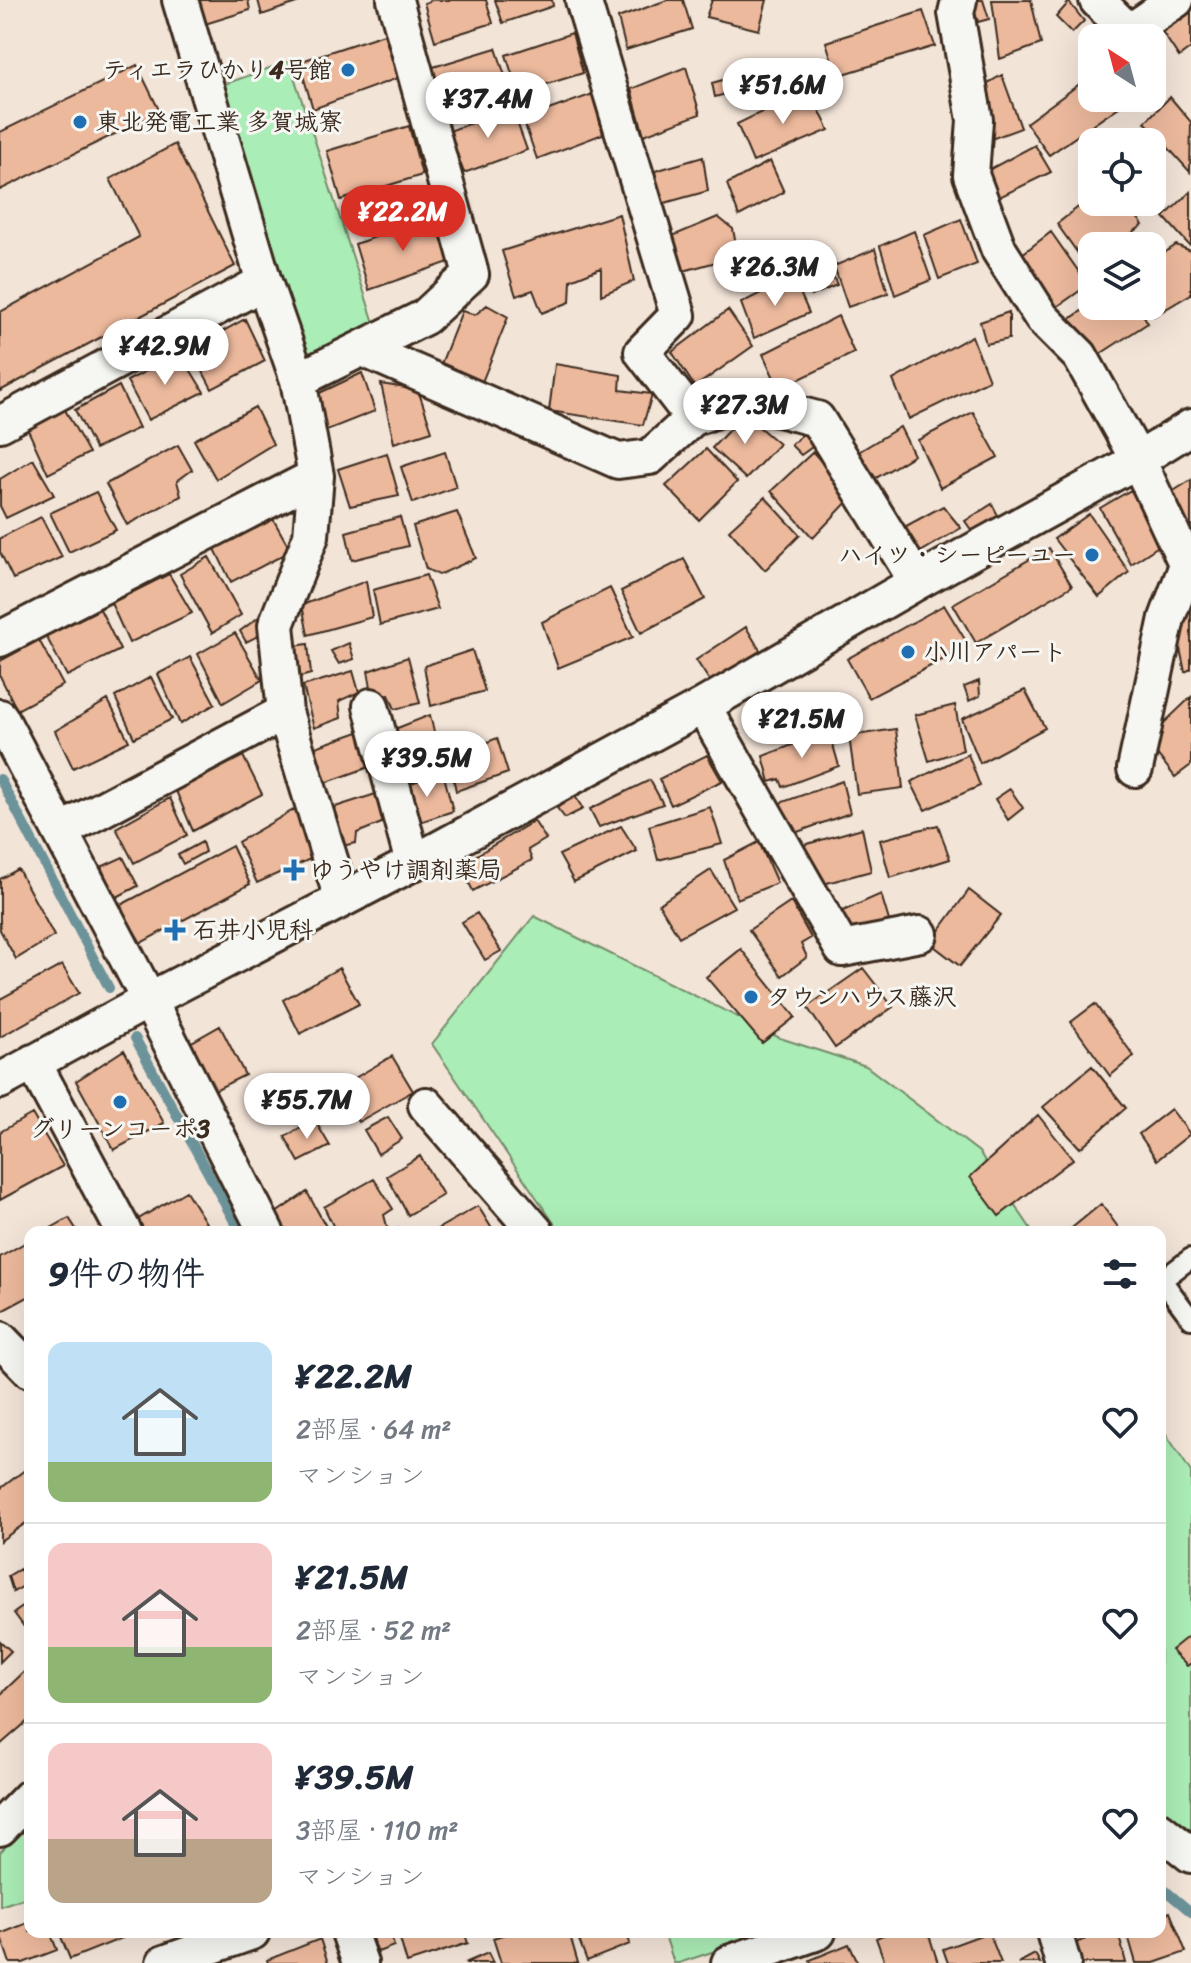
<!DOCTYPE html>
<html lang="ja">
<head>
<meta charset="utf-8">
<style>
  body { margin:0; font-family:Sriracha,"Klee One",sans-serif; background:#f2f2f3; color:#1f2937; height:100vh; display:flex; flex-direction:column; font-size:30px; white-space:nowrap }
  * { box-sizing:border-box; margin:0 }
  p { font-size:26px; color:#747a83 }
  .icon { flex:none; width:44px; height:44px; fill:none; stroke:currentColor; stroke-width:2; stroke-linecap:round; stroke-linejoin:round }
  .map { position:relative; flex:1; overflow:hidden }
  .panel { position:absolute; left:24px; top:1226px; width:1142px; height:712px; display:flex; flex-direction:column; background:#fff; border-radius:16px; box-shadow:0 8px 32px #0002 }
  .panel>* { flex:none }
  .needle { width:52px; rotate:324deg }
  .buttons { position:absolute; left:1078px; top:24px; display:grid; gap:16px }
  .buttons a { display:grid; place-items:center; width:88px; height:88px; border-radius:16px; background:#fff; box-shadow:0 8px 32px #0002; font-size:40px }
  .price { position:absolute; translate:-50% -68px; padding:0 18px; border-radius:28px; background:#fff; color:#222; font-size:26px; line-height:52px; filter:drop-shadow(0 2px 4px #0008) }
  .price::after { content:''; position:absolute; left:50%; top:48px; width:24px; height:18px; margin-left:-12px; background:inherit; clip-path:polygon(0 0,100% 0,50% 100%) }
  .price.current { background:#d93025; color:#fff }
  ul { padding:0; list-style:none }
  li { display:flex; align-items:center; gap:24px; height:200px; padding:0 24px }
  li+li { border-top:2px solid #e0e1e3 }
  li span { display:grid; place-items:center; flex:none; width:224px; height:160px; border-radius:16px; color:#555 }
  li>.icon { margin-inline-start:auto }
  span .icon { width:96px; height:96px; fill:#fffc; stroke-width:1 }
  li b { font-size:34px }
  h2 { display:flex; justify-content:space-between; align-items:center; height:96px; padding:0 24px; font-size:34px }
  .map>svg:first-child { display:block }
  .green { fill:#abedb6; stroke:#738c6a; stroke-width:2 }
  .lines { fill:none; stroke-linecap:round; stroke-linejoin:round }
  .stream { stroke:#6c939a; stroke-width:10 }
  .building { fill:#ecb99d; stroke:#3b2a1e; stroke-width:2 }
  .service-casing { stroke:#3b2a1e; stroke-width:24 }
  .minor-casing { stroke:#3b2a1e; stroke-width:40 }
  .service { stroke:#f6f6f2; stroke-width:18 }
  .minor { stroke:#f6f6f2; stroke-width:34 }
  .poi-dot { fill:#1f6fb2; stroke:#f6f6f2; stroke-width:3 }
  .labels { text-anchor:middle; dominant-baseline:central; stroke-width:6; stroke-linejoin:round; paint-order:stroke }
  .poi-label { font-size:24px; font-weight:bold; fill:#3b2a1e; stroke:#f6f6f2; text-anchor:start }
</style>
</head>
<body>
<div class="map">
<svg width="1191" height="1963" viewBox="0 0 1191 1963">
  <rect width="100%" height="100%" fill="#f3e4d8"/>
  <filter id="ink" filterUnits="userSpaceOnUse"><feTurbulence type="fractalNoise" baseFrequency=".0125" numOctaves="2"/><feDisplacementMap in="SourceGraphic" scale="16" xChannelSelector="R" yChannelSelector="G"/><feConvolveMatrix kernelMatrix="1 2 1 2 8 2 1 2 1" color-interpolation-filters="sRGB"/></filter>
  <g filter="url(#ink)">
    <path class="green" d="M289,61L376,329L309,356L214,88Z
      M534,916L780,1038L866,1066L979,1152L1033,1232H560L432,1044Z
      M1160,1425L1191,1472V1837L1160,1817Z
      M30,1823V1896L0,1906V1852Z
      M664,1932H772L679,1963H674Z"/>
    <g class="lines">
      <path class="stream" d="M0,779L109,988
        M135,1038L240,1232
        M1160,1886L1191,1912"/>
    </g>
    <path class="building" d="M198,0H248L250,10L205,24Z
      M258,0H305L262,15Z
      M432,0H486L493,23L435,41L424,3Z
      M495,0H552L553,6L503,23Z
      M667,0H683L692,29L626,50L618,18Z
      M712,0H767L759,30L706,17Z
      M971,0H983L989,19L978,22Z
      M992,0H1031L1041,44L1000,59Z
      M1069,2L1084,21L1072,33L1056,17Z
      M1191,6V48L1179,57L1159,27Z
      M923,11L935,46L837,76L826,42Z
      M572,33L583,73L518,93L506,55Z
      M384,34L398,78L313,109L299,62Z
      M496,48L510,91L440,115L430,68Z
      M137,65L160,112L0,190V132Z
      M686,67L700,114L644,135L631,89Z
      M740,75L744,89L715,97L712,83Z
      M1002,75L1021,128L986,141L976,90Z
      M1092,75V98H1132L1049,155L1026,123Z
      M809,89L829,130L753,162L737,124Z
      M593,94L603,134L537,159L523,119Z
      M1170,97L1191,122L1190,172L1145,122Z
      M512,108L527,150L464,173L449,131Z
      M409,126L422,175L341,200L327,151Z
      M1135,128L1147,142H1119Z
      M175,144L235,266L0,391V312L139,237L110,179Z
      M1035,145L1051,172L989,202L977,176Z
      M1152,147L1162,159L1152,168Z
      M703,157L708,191L661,204L655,171Z
      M770,161L784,192L739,216L727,184Z
      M1191,191V243L1189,245L1164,217Z
      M1092,196V202H1126L1143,225L1114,246H1092V262L1087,266L1057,224Z
      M619,214L634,281L601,295V268L571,280L570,302L542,313L533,290L516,296L502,251Z
      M436,216L452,261L369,290L355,244Z
      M718,217L733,229L738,256L676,273L670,237Z
      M961,219L977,264L939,279L924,235Z
      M914,231L931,280L895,295L880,246Z
      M1051,232L1088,285L1051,311L1017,258Z
      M1176,245L1191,251V294L1154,316L1149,306H1152V261Z
      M875,249L888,293L848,307L834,266Z
      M828,264L837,285L811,296L802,274Z
      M793,277L809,313L754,338L741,303Z
      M1092,304V306H1138L1148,323L1094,358L1067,321Z
      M487,305L508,317L480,387L439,369L462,311L475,315Z
      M728,310L753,346L695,387L672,352Z
      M1009,312V339L986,344L980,322Z
      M838,316L854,353L779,389L763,354Z
      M245,319L265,361L212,389L191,349Z
      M972,336L989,380L909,419L893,380Z
      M180,353L204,392L148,420L127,381Z
      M555,364L621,375L620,390L652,394L643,425L549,411Z
      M362,373L375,411L322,432L311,397Z
      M381,384L418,390L432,431L394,443Z
      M119,386L139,428L95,449L75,410Z
      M255,407L273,444L216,479L194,440Z
      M64,408L89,453L48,474L28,430Z
      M973,412L998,457L940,488L918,440Z
      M744,414L779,444L746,479L712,448Z
      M900,427L914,455L871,481L855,454Z
      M809,428L819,442L801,455L791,445Z
      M178,445L192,470L177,481L181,496L127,525L106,484Z
      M706,449L737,482L699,520L666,486Z
      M445,452L456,487L413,503L401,467Z
      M813,452L852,497L813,538L771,491Z
      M387,453L399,496L350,506L338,469Z
      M33,459L54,495L6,518L0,506V479Z
      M1191,480V549L1164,497Z
      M1131,490L1160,545L1131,564L1100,508Z
      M96,492L116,530L69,552L50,513Z
      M765,497L800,535L765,570L729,530Z
      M992,504L1000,519L974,534L965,521Z
      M943,506L961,528L912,557L897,531Z
      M457,512L476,558L439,575L426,569L413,526Z
      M1089,514L1129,572L1099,597L1054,539Z
      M41,517L62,557L13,579L0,552V538Z
      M272,517L291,551L231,582L215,549Z
      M400,517L408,546L352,560L346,532Z
      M1049,548L1072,586L976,643L953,604Z
      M209,557L241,615L212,633L180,574Z
      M684,559L705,599L641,633L621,591Z
      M169,574L192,613L129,643L111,603Z
      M426,575L438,609L380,625L373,590Z
      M366,581L372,617L308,635L302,605Z
      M610,588L633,637L558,668L542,622Z
      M944,605L969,646L869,698L847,659Z
      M100,609L120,650L67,676L46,636Z
      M1191,612V669L1185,672L1174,620Z
      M263,614L266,632L246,642L240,631Z
      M746,627L761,652L711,683L696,660Z
      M235,633L262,680L223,703L198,654Z
      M39,640L63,685L17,710L0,676V661Z
      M349,643L354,659L339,664L331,651Z
      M308,644L311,674L300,677L294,646Z
      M472,650L485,691L431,706L424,666Z
      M190,657L215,704L180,724L158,674Z
      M408,657L420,703L395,709L389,695L373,698L368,671Z
      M353,671L359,692L339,701L341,718L314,728L303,686Z
      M151,677L172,719L134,738L115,697Z
      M979,681L980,696L969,701L964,687Z
      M1025,690L1045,728L980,763L962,719Z
      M1191,697V765L1175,777L1146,740Z
      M108,700L129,741L73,768L55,731Z
      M955,705L963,750L929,761L915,715Z
      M430,715L441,761L397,773L390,731Z
      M896,729L903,788L857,794L849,736Z
      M364,730L372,766L322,784L313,748Z
      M829,731L839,766L783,787L780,779L770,782L763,756Z
      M497,738L508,773L456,791L449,758Z
      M968,754L980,786L925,810L911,782Z
      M707,755L722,781L671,805L659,779Z
      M243,756L262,794L193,831L176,791Z
      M443,772L453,811L411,825L402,786Z
      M650,780L663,804L599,827L590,809Z
      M842,781L850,813L792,834L780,803Z
      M1010,789L1023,808L1008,820L995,799Z
      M385,791L389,820L357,833L356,843L337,847L329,809Z
      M575,796L583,809L565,818L557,808Z
      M170,798L187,835L134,863L116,828Z
      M710,807L722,844L658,860L649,826Z
      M297,808L317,856L257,883L238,842Z
      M534,821L546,839L528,850L532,860L473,891L460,865Z
      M938,825L950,859L890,878L880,840Z
      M621,826L637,851L574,882L559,855Z
      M862,828L871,871L816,886L804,845Z
      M202,842L205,852L183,864L178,855Z
      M759,842L777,883L737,899L724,860Z
      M232,846L250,884L141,943L119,906Z
      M123,857L138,886L115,898L101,867Z
      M18,869L54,936L16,959L0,930V879Z
      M711,870L734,907L679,937L659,904Z
      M969,890L1001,915L960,966L930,943Z
      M881,894L890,924L847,939L836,914Z
      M791,902L811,938L801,944L807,957L782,976L749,930Z
      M477,913L501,951L485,960L462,922Z
      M741,949L795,1017L762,1043L706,977Z
      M62,965L79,993L0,1037V999Z
      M339,968L359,1004L300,1034L283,1000Z
      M863,968L893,1007L835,1048L807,1007Z
      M1095,1004L1134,1056L1110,1076L1071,1022Z
      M220,1026L245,1075L205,1095L183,1047Z
      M124,1050L164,1123L114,1150L76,1081Z
      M392,1056L413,1091L358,1122L338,1088Z
      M1092,1066L1126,1108L1080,1148L1043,1107Z
      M1171,1109L1190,1134L1157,1160L1139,1134Z
      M32,1114L63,1166L0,1200V1132Z
      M1038,1115L1073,1159L999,1216L970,1177Z
      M388,1117L402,1139L378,1154L364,1130Z
      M314,1119L330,1146L299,1162L285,1137Z
      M420,1156L443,1195L408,1215L387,1176Z
      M374,1179L393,1209L384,1215L388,1230L402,1228L405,1232H336L324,1207Z
      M186,1191L206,1223L190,1232H143L137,1220Z
      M307,1192L329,1232H274L267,1219Z
      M1101,1204L1118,1227L1112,1232H1067Z
      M478,1206L494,1232H432Z
      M69,1218L78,1232H44Z
      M30,1240V1296L0,1312V1257Z
      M30,1466V1520L0,1541V1489Z
      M20,1569L27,1584L13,1592L8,1576Z
      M30,1602V1635L14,1613Z
      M1191,1634V1663L1187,1666L1171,1650Z
      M0,1641L11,1651L0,1662Z
      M28,1668L30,1671V1719L0,1745V1695Z
      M1170,1912L1186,1952L1154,1963H1136L1127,1932H1160V1916Z
      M30,1922V1932H50L57,1950L23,1963H10L0,1934Z
      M59,1932H123L125,1937L70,1959Z
      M380,1932H390L394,1946L378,1952L371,1936Z
      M398,1932H464L468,1943L407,1963Z
      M512,1932H569L578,1963H501L493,1938Z
      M576,1932H627L630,1944L587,1961Z
      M890,1932H928L938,1963H885L876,1938Z
      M989,1932L1001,1963H948L943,1949Z
      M1104,1932H1118L1126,1963H1073L1068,1946Z
      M320,1939L328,1963H268L267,1960Z
      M849,1944L858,1963H811L810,1960Z
      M488,1953L493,1963H465Z
      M1035,1954L1040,1963H1018Z"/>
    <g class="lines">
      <g class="service-casing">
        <path id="service" d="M1191,1258L1162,1280L1191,1319"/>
      </g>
      <g class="minor-casing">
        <path id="minor" d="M180,0L264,282
          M959,0L956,13L975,120L971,175L999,250L1042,318L1080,356L1138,460L1187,565L1167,618L1135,769
          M1097,0L1129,32L1176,0
          M363,349L618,461L650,457L693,418L642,352L678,315L583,0
          M298,380L316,476L311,536L276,625L285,712L342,899
          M693,418L719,409L756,403L817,419L917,582
          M0,424L264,282L298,380L425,317L471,274L395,0
          M0,639L316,476
          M371,706L413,863
          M703,706L842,949L920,934
          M0,717L149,1000L266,1232
          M61,831L285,712
          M33,1062L124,1232
          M0,1081L149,1000L413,863L703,706L917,582L1138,460L1191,427
          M426,1105L536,1232
          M0,1339L30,1370
          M0,1828L30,1797
          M1160,1830L1191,1855
          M349,1932L360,1963
          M1054,1932L1063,1963
          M164,1963L252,1932
          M729,1963L818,1932"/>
      </g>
      <use href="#service" class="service"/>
      <use href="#minor" class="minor"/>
    </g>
  </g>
  <g class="poi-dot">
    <circle cx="348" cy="70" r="8"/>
    <circle cx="80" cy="122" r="8"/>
    <circle cx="1092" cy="555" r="8"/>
    <circle cx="908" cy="652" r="8"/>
    <path d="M290 858h8v8h8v8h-8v8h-8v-8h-8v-8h8z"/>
    <path d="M171 918h8v8h8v8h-8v8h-8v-8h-8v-8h8z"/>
    <circle cx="751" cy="997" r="8"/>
    <circle cx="120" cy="1102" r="8"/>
  </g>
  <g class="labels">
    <g class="poi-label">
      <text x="332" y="70" text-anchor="end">ティエラひかり4号館</text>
      <text x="96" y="122">東北発電工業 多賀城寮</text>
      <text x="1076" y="555" text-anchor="end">ハイツ・シーピーユー</text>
      <text x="924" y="652">小川アパート</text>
      <text x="310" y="870">ゆうやけ調剤薬局</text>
      <text x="193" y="930">石井小児科</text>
      <text x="767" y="997">タウンハウス藤沢</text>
      <text x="120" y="1129" text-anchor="middle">グリーンコーポ3</text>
    </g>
  </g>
</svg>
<div class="buttons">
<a><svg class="needle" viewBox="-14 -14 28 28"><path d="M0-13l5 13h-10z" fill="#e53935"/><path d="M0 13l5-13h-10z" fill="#747a83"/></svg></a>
<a><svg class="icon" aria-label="locate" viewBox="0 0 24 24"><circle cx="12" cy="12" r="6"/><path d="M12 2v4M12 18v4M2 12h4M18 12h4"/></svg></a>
<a><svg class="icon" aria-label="layers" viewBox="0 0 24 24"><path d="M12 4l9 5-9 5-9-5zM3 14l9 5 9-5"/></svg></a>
</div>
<b class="price" style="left:783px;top:126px">¥51.6M</b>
<b class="price" style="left:488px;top:140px">¥37.4M</b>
<b class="price current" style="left:403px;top:253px">¥22.2M</b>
<b class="price" style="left:775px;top:308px">¥26.3M</b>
<b class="price" style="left:165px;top:387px">¥42.9M</b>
<b class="price" style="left:745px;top:446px">¥27.3M</b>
<b class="price" style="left:802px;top:760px">¥21.5M</b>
<b class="price" style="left:427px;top:799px">¥39.5M</b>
<b class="price" style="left:307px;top:1141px">¥55.7M</b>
<section class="panel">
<h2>9件の物件<svg class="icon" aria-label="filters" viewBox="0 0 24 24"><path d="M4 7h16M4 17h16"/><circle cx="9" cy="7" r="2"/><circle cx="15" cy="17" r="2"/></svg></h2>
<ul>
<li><span style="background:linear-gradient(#bfe0f5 75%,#8fb573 0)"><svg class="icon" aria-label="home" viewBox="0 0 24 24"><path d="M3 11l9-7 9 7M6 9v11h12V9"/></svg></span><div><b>¥22.2M</b><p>2部屋 · 64 m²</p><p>マンション</p></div><svg class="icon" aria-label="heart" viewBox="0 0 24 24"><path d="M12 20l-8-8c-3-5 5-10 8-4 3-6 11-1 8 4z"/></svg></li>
<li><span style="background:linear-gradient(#f6c9c9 65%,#8fb573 0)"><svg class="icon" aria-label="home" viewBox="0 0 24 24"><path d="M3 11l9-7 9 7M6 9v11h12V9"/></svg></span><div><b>¥21.5M</b><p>2部屋 · 52 m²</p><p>マンション</p></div><svg class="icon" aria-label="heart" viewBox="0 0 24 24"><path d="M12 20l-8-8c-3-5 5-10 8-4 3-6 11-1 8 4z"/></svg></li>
<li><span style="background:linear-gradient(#f6c9c9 60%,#b9a48a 0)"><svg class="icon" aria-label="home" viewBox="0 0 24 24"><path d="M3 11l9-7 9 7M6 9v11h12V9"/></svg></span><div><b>¥39.5M</b><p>3部屋 · 110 m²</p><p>マンション</p></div><svg class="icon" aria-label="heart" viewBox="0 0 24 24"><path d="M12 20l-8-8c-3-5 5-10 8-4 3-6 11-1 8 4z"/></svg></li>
</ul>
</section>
</div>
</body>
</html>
